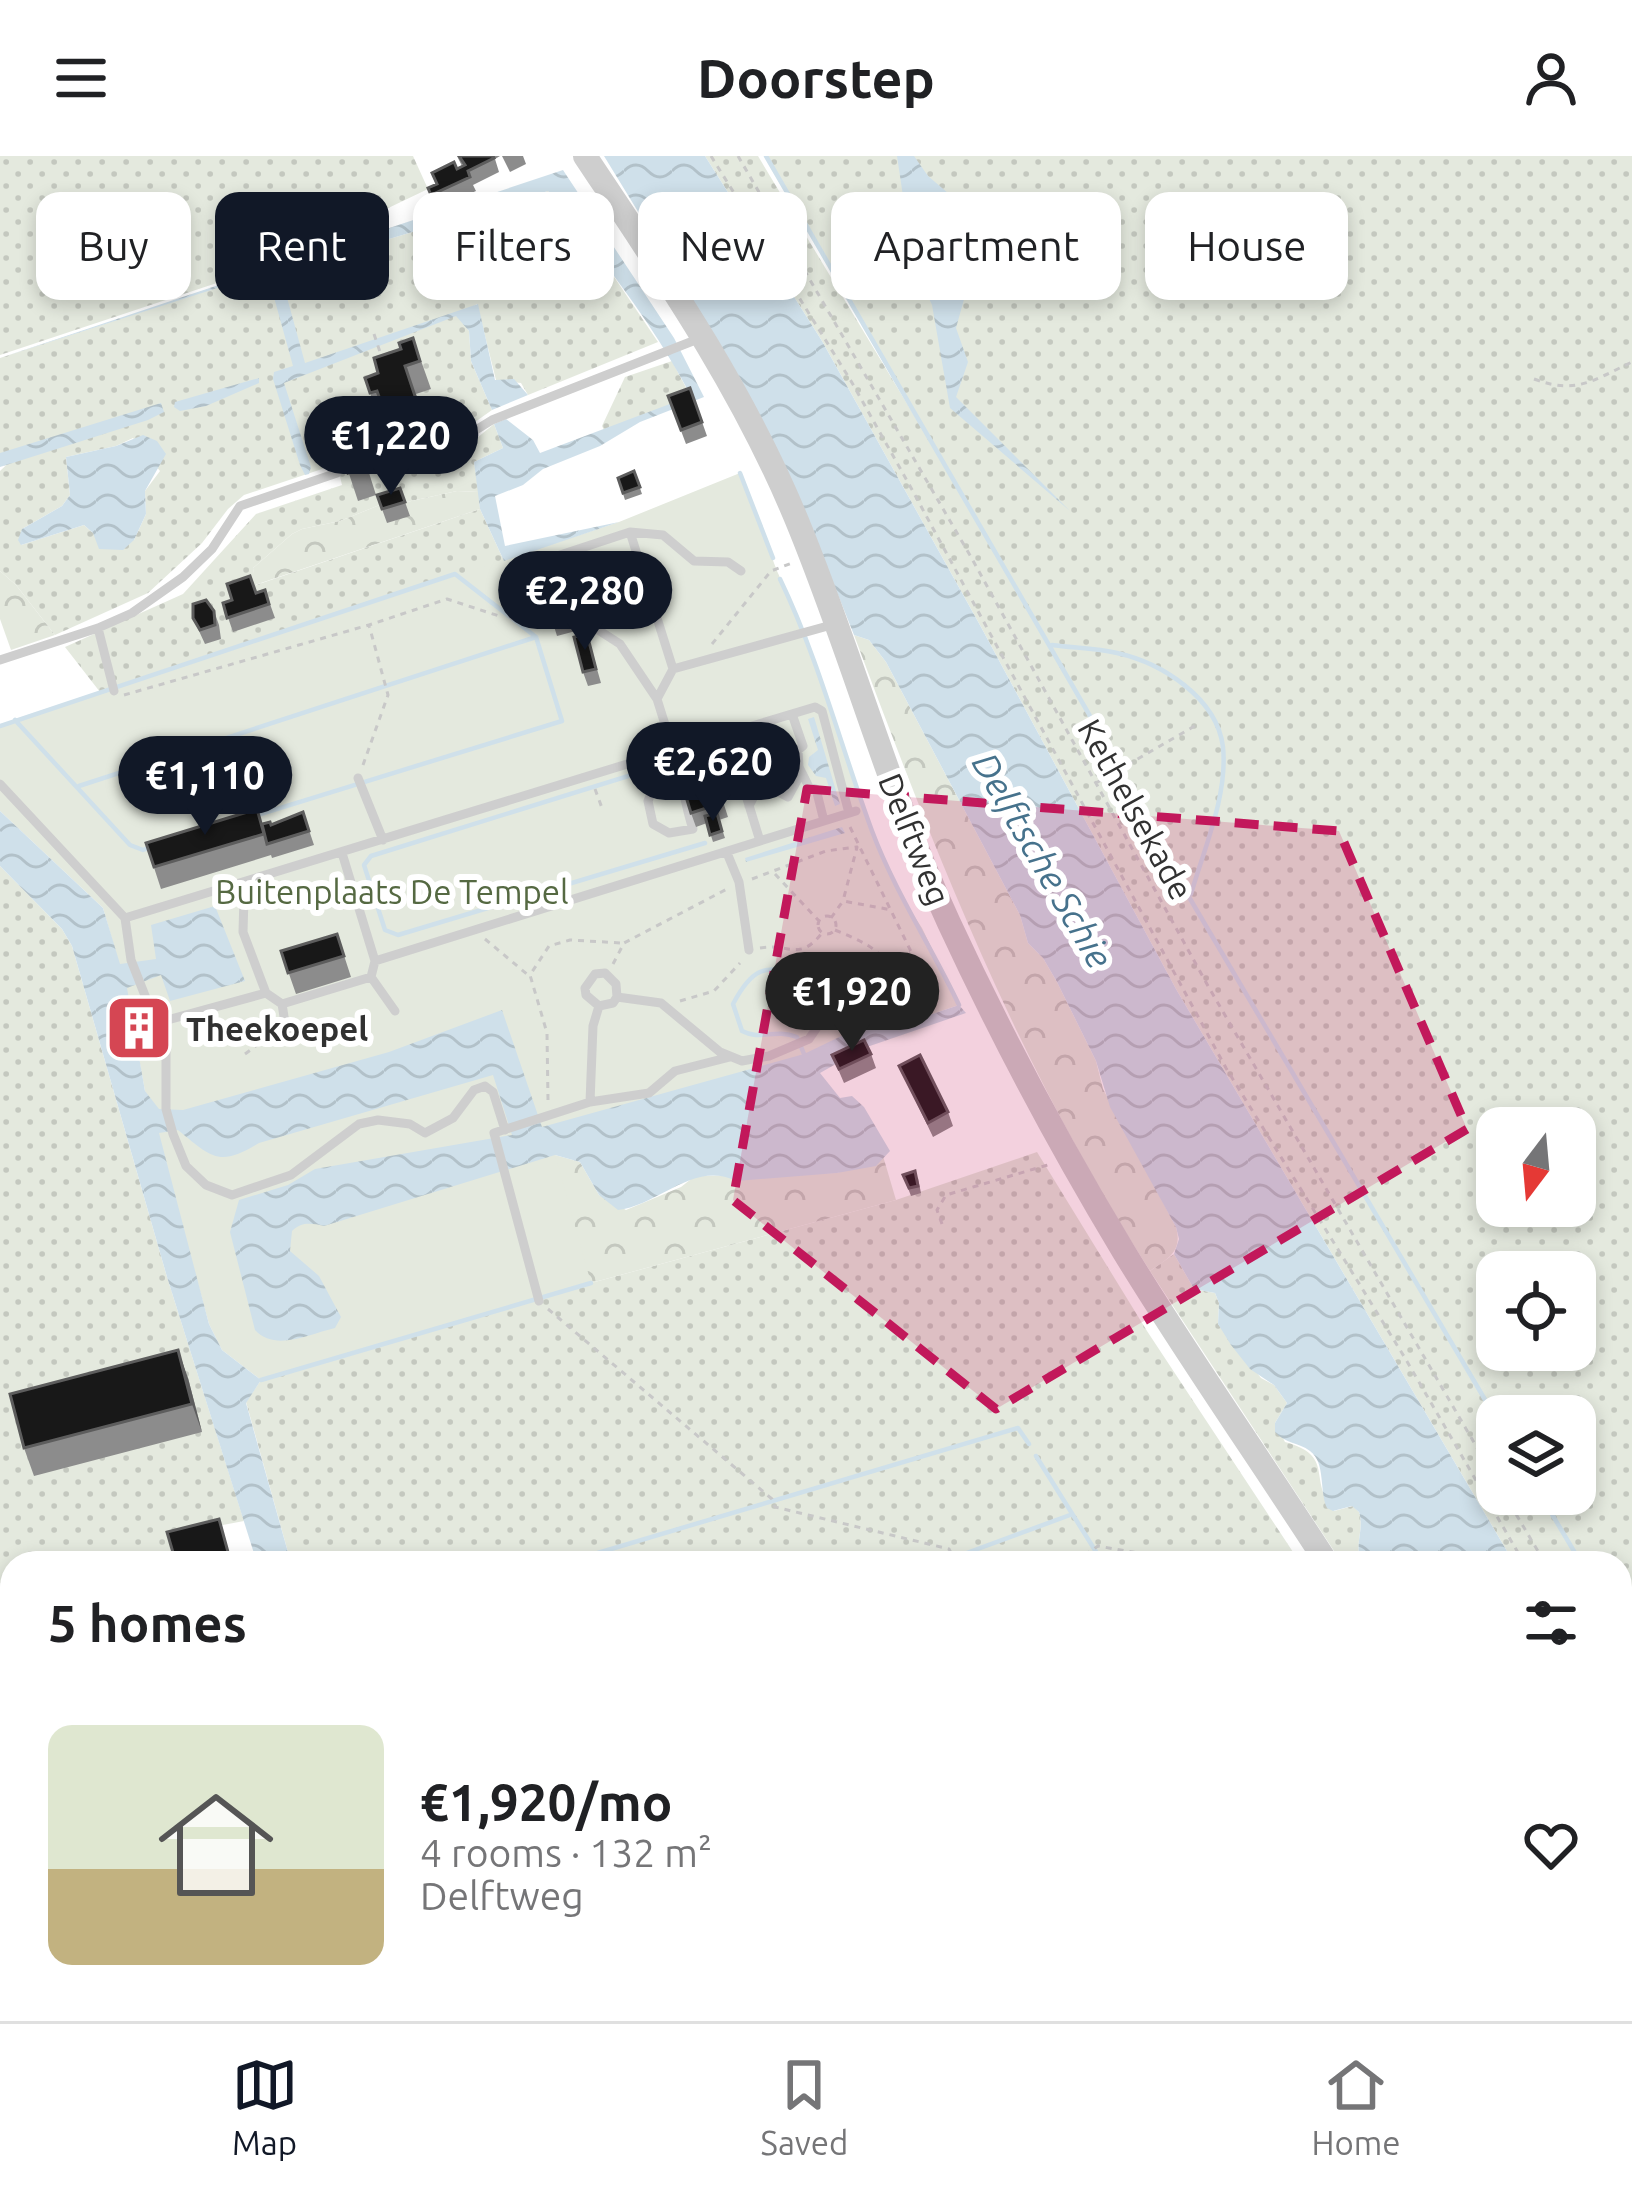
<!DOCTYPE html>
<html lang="en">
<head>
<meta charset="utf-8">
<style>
  body { margin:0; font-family:Ubuntu,sans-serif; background:#f2f2f2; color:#202124; height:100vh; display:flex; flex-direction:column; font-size:45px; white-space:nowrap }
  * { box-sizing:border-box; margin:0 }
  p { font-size:39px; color:#757577 }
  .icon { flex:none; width:66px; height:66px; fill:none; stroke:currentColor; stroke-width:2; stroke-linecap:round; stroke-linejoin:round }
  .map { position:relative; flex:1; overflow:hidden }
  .sheet { position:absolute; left:0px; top:1395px; width:1632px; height:471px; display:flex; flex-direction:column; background:#fff; border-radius:36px 36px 0 0; box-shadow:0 6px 18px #0003 }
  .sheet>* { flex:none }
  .guide { position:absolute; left:36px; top:36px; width:1560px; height:108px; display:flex; gap:24px }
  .needle { width:78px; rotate:196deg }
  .buttons { position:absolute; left:1476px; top:951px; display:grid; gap:24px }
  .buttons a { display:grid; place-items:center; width:120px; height:120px; border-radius:24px; background:#fff; box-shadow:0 6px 18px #0003; font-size:60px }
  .price { position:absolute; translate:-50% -102px; padding:0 27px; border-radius:42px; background:#111827; color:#fff; font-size:39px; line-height:78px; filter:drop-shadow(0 3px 6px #0008) }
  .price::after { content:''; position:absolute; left:50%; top:72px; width:36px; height:27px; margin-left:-18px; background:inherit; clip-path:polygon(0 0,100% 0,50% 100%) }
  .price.current { background:#222; color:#fff }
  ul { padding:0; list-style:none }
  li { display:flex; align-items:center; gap:36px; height:300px; padding:0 48px }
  li span { display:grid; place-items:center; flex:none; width:336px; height:240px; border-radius:24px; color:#555 }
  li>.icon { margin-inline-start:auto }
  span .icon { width:144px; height:144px; fill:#fffc; stroke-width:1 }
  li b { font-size:51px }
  h2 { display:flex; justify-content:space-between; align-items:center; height:144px; padding:0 48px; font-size:51px }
  .tag { padding:0 42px; border-radius:24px; background:#fff; box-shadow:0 6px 18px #0003; font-size:42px; line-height:108px }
  .tag.current { background:#111827; color:#fff }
  header { display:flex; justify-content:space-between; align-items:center; height:156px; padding:0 48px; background:#fff; font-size:54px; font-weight:700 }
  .menu { display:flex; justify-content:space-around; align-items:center; height:168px; border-top:3px solid #e0e0e0; background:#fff; font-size:33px; color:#757577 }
  .menu a { display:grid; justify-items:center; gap:6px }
  .menu .current { color:#111827 }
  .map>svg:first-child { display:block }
  .grass { fill:url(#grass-dots); fill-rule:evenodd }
  .forest { fill:url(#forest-crowns) }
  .cemetery { fill:url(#cemetery-stones) }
  .green { fill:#e4e9de }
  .water { fill:url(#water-waves) }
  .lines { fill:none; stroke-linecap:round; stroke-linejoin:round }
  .stream { stroke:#cfe0ea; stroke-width:4.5 }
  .path { stroke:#c8c8c8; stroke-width:3; stroke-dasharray:6 6; stroke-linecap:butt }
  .service { stroke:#cecece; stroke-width:9 }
  .tertiary { stroke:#cecece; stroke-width:24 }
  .wall { fill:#8c8c8c }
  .shaded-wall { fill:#5d5d5d }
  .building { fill:#181818; stroke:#5d5d5d; stroke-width:3 }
  .marked { fill:#c2185b; fill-opacity:0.2; stroke:#c2185b; stroke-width:9; stroke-dasharray:24 15; stroke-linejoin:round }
  .labels { text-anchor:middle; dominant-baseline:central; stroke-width:12; stroke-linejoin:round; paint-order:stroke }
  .street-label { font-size:33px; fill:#313131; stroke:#fff }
  .park-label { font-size:33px; fill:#556942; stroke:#fff }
  .poi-label { font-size:33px; font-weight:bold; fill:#313131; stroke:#fff; text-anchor:start }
  .water-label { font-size:36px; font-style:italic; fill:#46728c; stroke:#fff }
</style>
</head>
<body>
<header><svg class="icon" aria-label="menu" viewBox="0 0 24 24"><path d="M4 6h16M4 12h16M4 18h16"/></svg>Doorstep<svg class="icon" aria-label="person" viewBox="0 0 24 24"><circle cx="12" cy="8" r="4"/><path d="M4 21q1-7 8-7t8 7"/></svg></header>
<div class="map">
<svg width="1632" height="1865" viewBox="0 0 1632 1865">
  <defs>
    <pattern id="grass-dots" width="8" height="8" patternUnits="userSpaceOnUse" patternTransform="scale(3)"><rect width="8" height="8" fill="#e4e9de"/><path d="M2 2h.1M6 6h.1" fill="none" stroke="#c4c8bf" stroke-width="1.8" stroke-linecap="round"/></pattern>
    <pattern id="forest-crowns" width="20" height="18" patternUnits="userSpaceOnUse" patternTransform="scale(3)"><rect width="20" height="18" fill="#e4e9de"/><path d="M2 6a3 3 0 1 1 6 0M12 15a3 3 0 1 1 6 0" fill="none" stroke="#c4c8bf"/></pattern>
    <pattern id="cemetery-stones" width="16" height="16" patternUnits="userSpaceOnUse" patternTransform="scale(3)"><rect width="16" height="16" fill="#e4e9de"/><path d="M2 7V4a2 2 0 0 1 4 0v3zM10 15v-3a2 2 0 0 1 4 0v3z" fill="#c4c8bf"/></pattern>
    <pattern id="water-waves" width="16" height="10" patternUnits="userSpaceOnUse" patternTransform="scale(3)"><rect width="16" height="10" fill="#cfe0ea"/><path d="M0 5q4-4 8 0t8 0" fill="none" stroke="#b2c1c9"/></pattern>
  </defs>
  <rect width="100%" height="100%" fill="#fff"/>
  <path class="grass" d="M0,0H413L428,33L382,55L385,71L0,199Z
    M705,0H758L971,354L766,0H1632V1607L1620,1587V1407H1514L1176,833L981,471L822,185ZM1497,972H1575V1050H1497ZM1497,1116H1575V1194H1497ZM1497,1260H1575V1338H1497Z
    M548,35L598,97L658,186L528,239L521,227L496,224L477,148L458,159L469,175L471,205L492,254L451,283L408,300L423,316L449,305L494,268L503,292L474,306L479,336L457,335L402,347L387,346L340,365L302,373L292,378L253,412L256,429L480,353L504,405L100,536L65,491L183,438L256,358L342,329L337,308L244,339L228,353L202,387L148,437L55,479L16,429L0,415V315L20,296L0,302V202L267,115L279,120L280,116ZM133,282L160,315L145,335L146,358L134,384L93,377L84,369L21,389L22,373L62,350L70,339L66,301L116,290Z
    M672,205L691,241L605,276L602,270L625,221Z
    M0,710L62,773L72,790L167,1121L244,1365L191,1375L189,1386L170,1391L173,1407H12V1431L0,1427Z
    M1037,996L1147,1175L1293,1396L1263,1407H291L246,1246L261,1224L591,1127L896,1044Z
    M1174,1098L1194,1133L1215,1137L1219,1147L1218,1168L1261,1222L1274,1229L1287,1247L1275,1267L1285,1286C1336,1300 1307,1323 1334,1355L1353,1350L1359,1356C1365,1374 1353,1389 1362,1407H1342L1150,1115Z
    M0,1435L12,1438V1854H266L267,1865H0Z
    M678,1854H803L767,1865H643Z"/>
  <path class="forest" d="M457,335L479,336L480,353L255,429L253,412L292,378L302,373L340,365L387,346L402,347Z
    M0,415L16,429L55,479L11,494L0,463Z
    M854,479L869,484L886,506L1020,759L1028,787L1043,802L1057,826L1096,905L1103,933L1176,1071C1183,1095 1168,1103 1150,1115C1019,911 938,704 854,479Z
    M555,999L580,1006L599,1039L626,1054L681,1031L695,1020L837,1017L883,1000L896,1044L591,1127L261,1224Z
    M872,1854H1021L985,1865H837Z
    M1122,1854H1224L1188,1865H1085Z"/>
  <path class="cemetery" d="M1620,1853L1629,1865H1155L1190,1854Z"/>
  <path class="green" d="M740,317L777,415L806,478L872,676L899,737L922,772L959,849L903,868L847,876L831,888L555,999L591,1127L261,1224L222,1194L209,1168L145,935L126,832L103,752L0,655V570L619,366Z"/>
  <path class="water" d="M604,0H705L822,185L981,471L1176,833L1514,1407H1362C1353,1389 1365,1374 1359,1356L1352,1350L1333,1355L1327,1352C1319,1335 1326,1307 1310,1295C1298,1286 1286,1288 1275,1276V1267L1287,1247L1274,1229L1250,1213L1231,1189L1218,1168L1219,1147L1215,1137L1194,1133L1174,1098L1179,1083L1176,1071L1110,951L1096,905L1057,826L1043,802L1028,787L1020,759L886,506L869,484L854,479L801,346L741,224Z
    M897,0H914L928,20L969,55L973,73L968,129L956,172L968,206L956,241L1070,355L950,252L932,149L913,107Z
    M563,14L674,182L704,241L640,266L600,290L543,313L523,329L495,340L505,390L619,366L504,405L480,353L474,306L503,292L494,268L506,263L533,284L540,297L691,240C652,166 600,100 548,35L280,116L305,207L478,148L495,224L514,223L528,239L492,254L471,205L469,175L456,160L284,227L311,311L309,318L305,319L300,309L273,223L274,216L293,210L267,116L0,202Z
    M259,222V227L206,250L180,255L174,251L175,246Z
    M161,247L164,256L148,264L0,311V297Z
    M143,279L157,285L166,298L145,335L146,358L134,384L123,394L99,393L93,377L84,369L21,389L18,384L22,373L62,350L70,339L66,301L116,290Z
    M814,561L840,648L835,650L826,622L816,620L808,609L809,601L818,594L808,563Z
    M0,655L103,752L120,808L156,803L151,769L215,750L245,825L170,845L161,819L127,832L145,935L159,953L183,954L389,896L502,854L542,971L804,898L858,872L903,868L959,849L966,857L864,892L820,917L840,942L852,940L864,951L890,995L876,1010L837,1017L736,1025C695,1004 659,1049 618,1054L599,1039L580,1006L555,999L324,1070C310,1067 302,1066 292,1075L290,1095L319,1120L341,1161L335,1172C309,1178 275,1196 255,1174L230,1076L239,1044L288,1029L315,1013L512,979L493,919L259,987C219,1012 211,1001 178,974L159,977L209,1168L222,1194L261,1224L246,1247L291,1407H257L167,1121L72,790L62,773L0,710Z
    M842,671L845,677L746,706L745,702Z
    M1620,1587L1632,1607V1836L1620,1818Z
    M527,1854H678L643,1865H495Z
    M1021,1854H1122L1085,1865H985Z"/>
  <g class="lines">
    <path class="stream" d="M766,0L1112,598
      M740,317L773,402
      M780,423C819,504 841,591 872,675C895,736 931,790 959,849
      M1052,489C1073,492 1096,492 1117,497C1162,507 1217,542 1223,591C1228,639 1204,693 1191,738
      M15,564L130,689L143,694L151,691
      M0,570L455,418L536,481L562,565L254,660
      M670,607L371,700L364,709L385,774L398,779L705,687
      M1129,628L1189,741L1497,1264
      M79,630L536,481
      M804,898L797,881C774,872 761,885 742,875L733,848C760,797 773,818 817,816L835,801L847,799C876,821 875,843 858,872
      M261,1224L591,1127
      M1036,1300L1103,1407
      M1540,1338L1581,1407
      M964,1398L1070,1359
      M564,1407L1018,1272L1029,1288
      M934,1407L950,1402
      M1620,1474L1632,1494"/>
    <path class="path" d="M711,0L851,225L910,330L1226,912L1405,1202L1524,1407
      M738,0L971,401L1208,830L1497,1326
      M374,178L381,199
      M1534,223C1576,239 1594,224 1632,206
      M712,488L771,415L792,407
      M124,539L369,469
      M363,609L388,539L369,469L447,443L499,460
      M1096,627L1198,568
      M595,633L602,652
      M850,671L923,820V833L908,854
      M775,718L819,765
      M752,723L826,695L857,691L843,745
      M818 769a9 9 0 1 1 18 0a9 9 0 1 1-18 0Z
      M831,762L843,745L892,754
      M835,774C871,789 893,798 897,841
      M485,783L528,819
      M760,792C790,787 799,806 822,777
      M886,802L910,796
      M613,808L624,787L727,733
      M680,845L714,835L740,807
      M245,898L272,878
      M548,944L547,877L530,819L549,790L570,784L622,787
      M942,1068L937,1054L946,1039L1051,1008
      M548,1153L772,1343L775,1351L949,1393L955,1405L1088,1397L1098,1390L1166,1402L1220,1403L1228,1407
      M1504,1338L1545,1407
      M1620,1534L1632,1555
      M1620,1575L1632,1594
      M1099,1854L1102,1865
      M1299,1854L1305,1865
      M1226,1865L1262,1854"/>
    <path class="service" d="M416,302L450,290L492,264L698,183
      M630,376L663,379L694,405L728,406L741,415
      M592,470L620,488L657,543
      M98,472L114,535
      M0,504L98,472L132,457L183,421L212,393L240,350L337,317
      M673,513L835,468
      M792,558L803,590L798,594L799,611L809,631L816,633L824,665
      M727,578L760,685
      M679,611L659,619L648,645L653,668L669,677L693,673C684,647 682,620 673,594L815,551L822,555L849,657
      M738,615L788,641L801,617
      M358,622L383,684
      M0,628L125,762
      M749,650L775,599L799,611
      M342,697L375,805L371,821L395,855
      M727,697L739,726L749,794
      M239,727L244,741L243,776L266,837
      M375,805L856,655
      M617,841L616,828L605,817L595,818L585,832L586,839L599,850L613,847L617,841L661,847L720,896L742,905L769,900L809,883L835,845C857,842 875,858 898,857
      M282,848L287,879
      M142,871L266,837L282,848L371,821
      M590,946L593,870L599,850
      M505,974L493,936L485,930L474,934L453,962L425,977L410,968L378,964L359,968L291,1019L232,1039L206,1029L186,1010L173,978L166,953V893L131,804L125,762L673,594L657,543L673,513L630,376L548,403L513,460
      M539,1145L494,977L590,946L649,937L675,915L730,901
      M292,1854L294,1865"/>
    <path class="tertiary" d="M585,0C662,116 741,230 795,360C851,494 888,635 949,767C1001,879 1060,990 1124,1096C1188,1201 1260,1303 1327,1407
      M1620,1834L1632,1852
      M803,1865L839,1854"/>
  </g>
  <path class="wall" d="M457,0H500L495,3L499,16L473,29L476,35L436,53L428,32L436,29L432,17L462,10Z
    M502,0H523L526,8L510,16Z
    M413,182L431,233L416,238L431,286L405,294L402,288L364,301L376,339L358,345L331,263L374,249L365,222L378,217Z
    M690,232L707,280L686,288L668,240Z
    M634,315L642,338L625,344L618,322Z
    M400,332L410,360L387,367L377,339Z
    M265,434L275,462L233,476L223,447Z
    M575,434L587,472L557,480L549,454L555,452Z
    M214,455L219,469L221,483L205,488L193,462Z
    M587,478L601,527L588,530L583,516Z
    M709,602L728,661L719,664L725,682L713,686L707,667L696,671L691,657L703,603Z
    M257,653L262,668L271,669L303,656L314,689L272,702L271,699L161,733L146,687Z
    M337,778L351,821L296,838L281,795Z
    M871,898L876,912L844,927L832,899Z
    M899,910L948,956L953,970L933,981Z
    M903,1019L918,1022L921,1037L911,1040Z
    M188,1222L202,1276L34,1320L24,1292Z"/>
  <path class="shaded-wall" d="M178,1194L188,1222L202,1276L192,1248Z"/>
  <path class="building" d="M459,0H493L494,2L468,15L470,21L431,39L428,32L437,28L432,17L454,6L457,13L465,9Z
    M413,182L420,205L405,210L421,258L395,266L392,260L354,273L366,311L348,317L331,263L381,246L377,235L370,237L365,222L378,217L374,202L401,193L399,187Z
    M690,232L702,266L681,274L668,240Z
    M634,315L640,331L623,337L618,322Z
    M400,332L405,346L382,353L377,339Z
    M250,420L256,437L265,434L269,448L227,462L223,447L232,444L227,428Z
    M575,434L582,458L552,466L549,454L555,452L552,440Z
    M206,444L214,455L215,469L200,474L193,462V448Z
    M587,478L596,513L583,516L574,481Z
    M700,594L703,603L709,602L722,647L691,657L677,611L683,609L680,600Z
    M257,653L264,678L154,711L146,687Z
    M303,656L309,675L267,688L262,668L270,666L271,669Z
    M717,657L722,675L710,679L705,660Z
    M337,778L344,800L288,817L281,795Z
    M864,884L871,898L839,913L832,899Z
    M920,899L948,956L928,967L899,910Z
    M915,1015L918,1030L909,1032L903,1019Z
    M178,1194L192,1248L24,1292L10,1238Z
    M219,1363L231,1407H176L167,1376Z
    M1541,1858L1543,1865H1521Z"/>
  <path class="marked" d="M807,633L1339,675L1467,973L996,1253L733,1044Z"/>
  <defs>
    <g id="building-square" transform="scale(3.45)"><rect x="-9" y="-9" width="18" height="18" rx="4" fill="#d54653" stroke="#fff"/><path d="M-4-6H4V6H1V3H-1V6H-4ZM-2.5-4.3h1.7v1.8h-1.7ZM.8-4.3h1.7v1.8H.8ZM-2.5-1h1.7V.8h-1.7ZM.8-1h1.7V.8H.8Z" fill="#fff"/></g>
  </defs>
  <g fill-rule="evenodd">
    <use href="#building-square" x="139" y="872"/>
  </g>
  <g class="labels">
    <g class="street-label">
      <text transform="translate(1136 653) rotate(61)">Kethelsekade</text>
      <text transform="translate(915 683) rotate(68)">Delftweg</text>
    </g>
    <g class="park-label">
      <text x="392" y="735">Buitenplaats De Tempel</text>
    </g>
    <g class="poi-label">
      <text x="186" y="872">Theekoepel</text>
    </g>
    <g class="water-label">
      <text transform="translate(1043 704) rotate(60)">Delftsche Schie</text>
    </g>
  </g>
</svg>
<div class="buttons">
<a><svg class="needle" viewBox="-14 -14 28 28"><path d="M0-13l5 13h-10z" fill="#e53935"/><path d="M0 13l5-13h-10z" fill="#757577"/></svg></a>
<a><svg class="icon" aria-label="locate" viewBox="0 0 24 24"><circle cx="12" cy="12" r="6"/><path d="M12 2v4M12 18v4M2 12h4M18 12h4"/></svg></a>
<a><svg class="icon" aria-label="layers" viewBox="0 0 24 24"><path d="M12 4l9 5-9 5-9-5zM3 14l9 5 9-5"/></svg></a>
</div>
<b class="price" style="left:391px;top:342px">€1,220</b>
<b class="price" style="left:585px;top:497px">€2,280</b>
<b class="price" style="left:713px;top:668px">€2,620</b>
<b class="price" style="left:205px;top:682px">€1,110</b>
<b class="price current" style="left:852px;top:898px">€1,920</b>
<div class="guide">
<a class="tag">Buy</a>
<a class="tag current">Rent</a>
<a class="tag">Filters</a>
<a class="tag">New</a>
<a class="tag">Apartment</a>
<a class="tag">House</a>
</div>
<section class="sheet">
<h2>5 homes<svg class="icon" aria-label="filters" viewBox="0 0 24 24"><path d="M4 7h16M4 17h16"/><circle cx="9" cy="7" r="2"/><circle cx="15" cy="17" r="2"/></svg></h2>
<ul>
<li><span style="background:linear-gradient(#dfe7d0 60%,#c2b280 0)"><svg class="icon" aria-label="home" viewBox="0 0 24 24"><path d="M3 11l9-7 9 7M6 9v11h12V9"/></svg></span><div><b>€1,920/mo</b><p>4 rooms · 132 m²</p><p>Delftweg</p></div><svg class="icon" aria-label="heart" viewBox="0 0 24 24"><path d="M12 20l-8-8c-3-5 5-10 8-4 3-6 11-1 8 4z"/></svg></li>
</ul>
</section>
</div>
<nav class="menu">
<a class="current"><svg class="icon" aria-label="map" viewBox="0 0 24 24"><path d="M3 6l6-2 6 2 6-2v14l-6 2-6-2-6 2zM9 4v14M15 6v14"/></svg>Map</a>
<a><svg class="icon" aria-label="saved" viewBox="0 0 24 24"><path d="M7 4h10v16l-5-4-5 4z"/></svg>Saved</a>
<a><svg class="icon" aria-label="home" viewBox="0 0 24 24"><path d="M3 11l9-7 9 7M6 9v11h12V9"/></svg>Home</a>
</nav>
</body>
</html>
